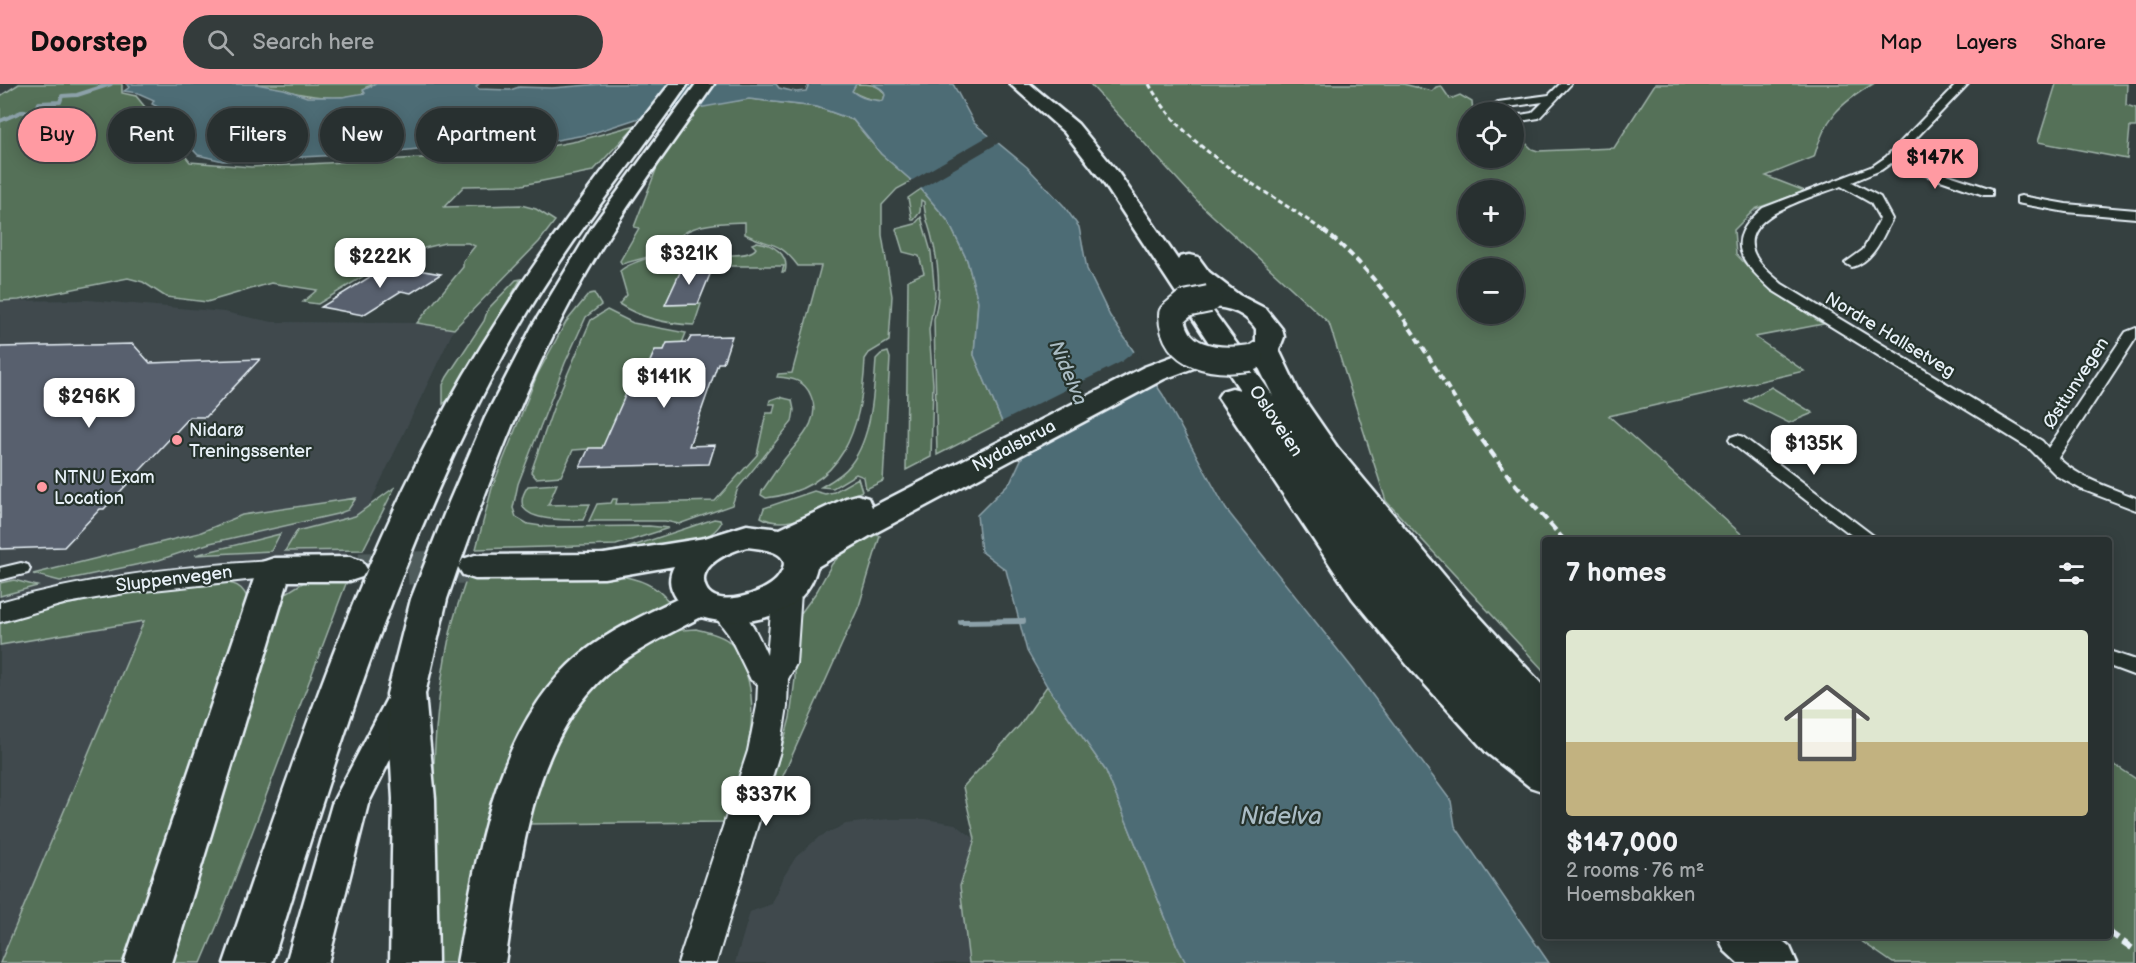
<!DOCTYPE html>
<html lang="en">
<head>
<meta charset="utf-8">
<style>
  body { margin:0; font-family:"Balsamiq Sans",sans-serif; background:#343c3c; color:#f1f3f6; height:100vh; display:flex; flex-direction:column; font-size:22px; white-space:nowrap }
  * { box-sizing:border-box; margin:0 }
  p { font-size:20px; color:#a5a9ab }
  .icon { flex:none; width:33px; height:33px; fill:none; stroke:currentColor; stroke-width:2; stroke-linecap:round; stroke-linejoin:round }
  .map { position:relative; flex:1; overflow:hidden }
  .sheet { position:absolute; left:1542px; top:453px; width:570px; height:402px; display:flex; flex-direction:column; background:#283030; border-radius:6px; box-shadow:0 3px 15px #0003,0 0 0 2px #444b4c }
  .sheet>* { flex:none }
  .top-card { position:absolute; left:18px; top:24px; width:570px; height:54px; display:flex; gap:12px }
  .buttons { position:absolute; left:1458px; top:18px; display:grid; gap:12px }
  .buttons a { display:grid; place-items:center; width:66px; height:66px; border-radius:50%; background:#283030; box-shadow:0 3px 15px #0003,0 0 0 2px #444b4c; font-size:30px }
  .price { position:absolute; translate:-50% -51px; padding:0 14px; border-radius:12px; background:#fff; color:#222; font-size:20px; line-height:39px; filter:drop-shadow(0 2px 3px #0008) }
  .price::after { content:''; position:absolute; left:50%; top:36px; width:18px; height:14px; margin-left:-9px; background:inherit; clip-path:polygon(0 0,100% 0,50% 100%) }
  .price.active { background:#ff9aa2; color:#111 }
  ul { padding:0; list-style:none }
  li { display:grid; align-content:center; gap:12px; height:318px; padding:0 24px }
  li+li { border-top:2px solid #444b4c }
  li span { display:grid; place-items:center; height:186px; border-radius:6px; color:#555 }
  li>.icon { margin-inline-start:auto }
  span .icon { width:108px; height:108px; fill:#fffc; stroke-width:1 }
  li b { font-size:26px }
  h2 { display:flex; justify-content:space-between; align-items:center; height:72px; padding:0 24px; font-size:26px }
  .tag { padding:0 21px; border-radius:27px; background:#283030; box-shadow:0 3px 15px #0003,0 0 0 2px #444b4c; font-size:21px; line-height:54px }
  .tag.active { background:#ff9aa2; color:#111 }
  header { display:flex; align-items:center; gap:36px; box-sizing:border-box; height:84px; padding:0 30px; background:#ff9aa2; color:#111 }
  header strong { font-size:28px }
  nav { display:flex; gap:33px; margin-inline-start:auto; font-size:21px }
  .search { width:420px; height:54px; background:#343c3c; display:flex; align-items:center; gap:15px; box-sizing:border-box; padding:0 21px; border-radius:33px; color:#a5a9ab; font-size:22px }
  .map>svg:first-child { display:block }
  .built { fill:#404a4e }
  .green { fill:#557158; stroke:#9eb1a8; stroke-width:1.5; fill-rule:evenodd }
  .water { fill:#4e6c75; stroke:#8ca1a9; stroke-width:1.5 }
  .pier { fill:#354040 }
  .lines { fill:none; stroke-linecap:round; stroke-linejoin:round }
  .stream-far1 { stroke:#8ca1a9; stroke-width:4 }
  .stream { stroke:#8ca1a9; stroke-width:6 }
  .building { fill:#58606e; stroke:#e8f1f8; stroke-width:1.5 }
  .highway-tunnel { stroke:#505b5c; stroke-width:33; stroke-dasharray:33 16; stroke-linecap:butt }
  .street-casing { stroke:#e8f1f8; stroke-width:4 }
  .secondary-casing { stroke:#e8f1f8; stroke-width:4 }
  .primary-casing { stroke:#e8f1f8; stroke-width:5 }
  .highway-casing { stroke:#e8f1f8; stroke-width:5 }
  .street { fill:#26332d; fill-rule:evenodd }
  .secondary { fill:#26332d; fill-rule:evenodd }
  .primary { fill:#26332d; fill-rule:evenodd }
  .highway { fill:#26332d; fill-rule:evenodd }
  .rail-far3 { stroke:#e8f1f8; stroke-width:3; stroke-dasharray:5 3; stroke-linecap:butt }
  .rail-far2 { stroke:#e8f1f8; stroke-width:4; stroke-dasharray:7 4; stroke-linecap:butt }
  .rail-far1 { stroke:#e8f1f8; stroke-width:4.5; stroke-dasharray:9 4.5; stroke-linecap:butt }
  .rail { stroke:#e8f1f8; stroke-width:6; stroke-dasharray:11 6; stroke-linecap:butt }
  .highway-bridge-casing { stroke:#e8f1f8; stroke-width:30; stroke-linecap:butt }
  .highway-bridge { stroke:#26332d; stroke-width:26 }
  .poi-dot { fill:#ff9aa2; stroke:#26332d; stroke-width:2 }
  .labels { text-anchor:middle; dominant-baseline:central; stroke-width:4.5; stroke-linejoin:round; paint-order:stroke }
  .street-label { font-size:18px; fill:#e8f1f8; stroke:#26332d }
  .poi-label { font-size:18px; fill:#e8f1f8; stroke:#26332d; text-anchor:start }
  .water-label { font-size:20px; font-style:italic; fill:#aabcc4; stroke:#26332d }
  .near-water-label { font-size:24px; font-style:italic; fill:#aabcc4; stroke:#26332d }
</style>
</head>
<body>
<header>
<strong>Doorstep</strong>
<div class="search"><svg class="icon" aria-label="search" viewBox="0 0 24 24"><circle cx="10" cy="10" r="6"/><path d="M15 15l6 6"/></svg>Search here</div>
<nav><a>Map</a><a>Layers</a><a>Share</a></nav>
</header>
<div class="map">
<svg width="2136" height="879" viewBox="0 0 2136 879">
  <rect width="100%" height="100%" fill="#354040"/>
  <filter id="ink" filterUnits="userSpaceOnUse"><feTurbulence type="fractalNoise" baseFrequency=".0167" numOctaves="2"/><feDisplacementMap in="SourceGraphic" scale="12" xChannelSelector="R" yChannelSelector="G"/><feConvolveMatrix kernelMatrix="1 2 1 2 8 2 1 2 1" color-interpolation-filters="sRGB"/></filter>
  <g filter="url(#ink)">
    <path class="built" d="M88,216L224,228L272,238L417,239L454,245L148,879H0V217Z
      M889,735H925L955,740L975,755L960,802L969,879H735L750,828L772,820L781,797L796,773L819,753L846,740Z"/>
    <path class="green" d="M19,0H122V9L136,12L190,78L251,83L515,69L577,57L636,41L593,87L522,101L464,102L444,123L521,121L536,125L555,137L539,158L454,245L417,239L463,183V177L475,162L468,159H445L420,165L390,176L318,220L303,218L317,206L271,199L207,218L166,213L143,198L128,194L19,216L0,217V12Z
      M256,0H376L366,3L365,9C329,20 292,8 256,0Z
      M856,0C868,0 880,0 885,11L883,17C871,16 862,14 852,7Z
      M1090,0H1403L1432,7L1436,3L1441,2L1450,15L1460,11L1472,18L1473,28H1468V52L1463,54L1468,63V74H1514V48L1532,65L1538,67L1614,64L1655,0H1873C1839,20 1825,34 1814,73L1766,92L1805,107L1755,125L1734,146L1736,170L1767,203L1823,240L1755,253L1804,287L1609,332L1748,456H1545V588L1386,417L1329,239L1201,121ZM1468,106H1514V152H1468ZM1468,184H1514V230H1468Z
      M2056,0H2127L2126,21L2136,24V43H2130L2127,75L2038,58Z
      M749,15L817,23L853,36L881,70L912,97L897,105L882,121V151L892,212L889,257L869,269L865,275C862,344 844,405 766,414L761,411L762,407C770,396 777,384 786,373C800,355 822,336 811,312C805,296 792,294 777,293L778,290L792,289L821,182H798C778,155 770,163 745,150V138C723,139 685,138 674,160L681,164L622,180L620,177L639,144L634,143L659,78L700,22Z
      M921,105L948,137L967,176L978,217L974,271L1002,338L937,371L934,235C942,207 939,179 931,150C928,139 924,130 924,118L921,116L920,128L914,136H912L908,114Z
      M921,133L931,168L935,211L929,246L933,300L931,373L906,386L908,196L924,189L919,172L903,168L896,145L915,140Z
      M757,158C773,160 790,171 785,188H782L784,182H709L666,221L701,220L694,241C667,240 642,235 619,220L627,211L620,187C632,176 676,166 693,168C706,169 749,176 756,164L752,160Z
      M521,195L450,314L443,320V301L447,293L484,237L488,225L516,196Z
      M594,209L601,221L586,233L565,279L518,400L513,424L516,433L528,440L548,443L649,442L669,444L616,461L476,465L492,404L537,291L566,238L589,210Z
      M607,226L633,239L686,249L682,259H667L664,266L655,267L639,303L602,364L573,366L561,392L536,394L531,388L555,319L591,236Z
      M888,268L890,274L883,397L866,405L864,393L856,390L833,404L821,403C832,397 844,390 851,380C872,353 874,307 876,275L881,270Z
      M1771,303L1813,329L1789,339L1745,317Z
      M779,313L792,316L794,326L792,338L738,404L732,421L679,440L665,437H589L597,420L611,419L613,415H617L616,420L715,417L757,371L766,329H773L775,320H769L770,316Z
      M858,394L862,407C837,420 788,450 761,433L764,424L814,407L825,410L834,408Z
      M557,400L548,421L590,420L583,436C564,436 503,439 528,402Z
      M395,403L363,466L285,467L297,447L355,432Z
      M356,414L348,426L337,430L210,459L159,476L60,497L33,490L199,449L242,431Z
      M714,435L720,436L721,439C699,482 521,471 475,472L598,469L624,465Z
      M869,449L880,452L859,522L778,703L776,707L770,708L790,634L795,595V543L801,529L817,507L832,480L845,466Z
      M280,450L271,467L195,471Z
      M545,490C582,490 650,482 671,522L586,571L467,879H439C432,768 426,650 452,541C456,525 462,509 467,493Z
      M14,496L37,502L0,512V499Z
      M312,496L347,497L218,839L201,879H163L283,511L304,498Z
      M212,497C231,499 243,498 249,519L132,879H0L144,537L0,561V536L114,510Z
      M696,545C707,548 718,550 727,556C732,559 735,566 738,571C767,620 744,689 725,738L526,740L557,648L610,583L663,551L681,546Z
      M1047,602L1106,687L1177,862L1186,879H969L960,802L975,755L963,703L1020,641Z
      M2109,677L2136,695V879H1893L1854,852H2109Z"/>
    <path class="water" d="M126,0H256L284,5L307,13H342L365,9L363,6L376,0H479L476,3L479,5L510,6L519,3L552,4L603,0H776L779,4L796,8L806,7L809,0H856L852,7C861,15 871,16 883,17L885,11L883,6L873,0H953L974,39L1027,83L1064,122L1079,143L1087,185L1110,232L1163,311L1226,425L1353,585L1451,717L1455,742L1549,879H1186L1177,862L1106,687L1047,602L1027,567L1006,486L981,467L977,431L1011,397L1023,371L1002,338L974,271L978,217L967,176L948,137L921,105L881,70L853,36L817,23L749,15L636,35L590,50L513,64H427L381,69L223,77L198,71L180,52L178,44L163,26L152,20L154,16L138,9L124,7L130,3Z"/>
    <path class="pier" d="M992,50L1000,58L918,106L909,98Z
      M1135,267L1157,298L1019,370L999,339L1121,278Z"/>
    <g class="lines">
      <path class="stream-far1" d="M0,37L21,28L39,27L41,25L38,22L39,19L60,18L62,12L77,11L111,0"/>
      <path class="stream" d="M961,538L1023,537"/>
    </g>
    <path class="building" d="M389,181L441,190L411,209L401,207L363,231L321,223Z
      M713,183L698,220L665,221L682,184Z
      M732,252L723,279H718L689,362L715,361L709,380L580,383L589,364H602L629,303H639L655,266H664L667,259L688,258L691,253Z
      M133,260L150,279L260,275L206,333H190L104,425H100L64,463L0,465V263Z"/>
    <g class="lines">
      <path class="highway-tunnel" d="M359,485L467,483"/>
      <g class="street-casing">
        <path id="street" d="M1560,0H1571L1539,34L1514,38V32L1532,29L1543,18L1501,24L1498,26L1499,28H1488L1486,26L1498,18L1549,11Z
          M1957,0H1968L1897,74L1992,105V111H1984L1891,79L1881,86L1852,98L1880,113L1892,135C1882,153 1874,177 1852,183L1845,179L1863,166L1880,135L1871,119L1841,102C1817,112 1737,131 1754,169C1759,181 1772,191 1782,200L2042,357L2048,364L2126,248L2136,244V254L2058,374C2080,395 2109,403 2136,414V426L2081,405L2057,392L2030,365L1772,206C1740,176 1723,158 1763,124L1873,82L1886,73Z
          M2021,112L2066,120L2136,126V134L2066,128L2017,119V113Z
          M1737,351L1743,353L1879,456H1858L1731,359L1729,356L1731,353Z
          M21,479L28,481L30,485L28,489L0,496V484Z
          M2109,567L2136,576V592L2109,582Z"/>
      </g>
      <g class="secondary-casing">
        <path id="secondary" d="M274,477L283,480L287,486L283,492L125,509L67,519L0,538V518C90,493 180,482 274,477Z
          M787,499L797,501L801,508L796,580L788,595L787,622L780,667L716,879H678L748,667L757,622L758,600L751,596L729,551L711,527L715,520C744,512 757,550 767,571L773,508L777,501Z"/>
      </g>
      <g class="primary-casing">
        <path id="primary" d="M406,597L418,601L423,610L368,720L328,879H286L332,720L394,601Z"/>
      </g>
      <g class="highway-casing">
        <path id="highway" d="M670,0H688C631,82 566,159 517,247C405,445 339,662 272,879H224C289,690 351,495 448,319C512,205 589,102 670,0Z
          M696,0H714C681,47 646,94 615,142C547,247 500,365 459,482L463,475L475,471L604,470L705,454L747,441L780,445L846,414L857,411L868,414L872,423L1144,283L1190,266L1200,264L1210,266L1214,272L1210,278L1164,295L873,450L817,483C806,533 743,546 701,533C669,550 634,566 607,590C529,661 520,781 505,879H457C476,776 495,641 581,570C609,547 644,531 677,515C669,503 668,494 674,482L604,494L475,495L463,491L458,483L447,515L425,610L435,715L438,879H390L393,715L387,610L411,515L449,418L485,334L533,241L592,143ZM747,463C766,465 798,468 777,495C765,509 716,526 706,504C695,481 731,467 747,463Z
          M1010,0H1030L1078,40L1119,90L1178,176L1180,173L1189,171L1198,173L1209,188L1239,211L1266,225L1282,245L1284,253L1279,266L1299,308L1337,363L1468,520L1545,604V708L1530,703L1487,669L1409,583L1353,515L1218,313L1222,307L1232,304L1240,306L1103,98L1064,48ZM1210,223C1229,223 1245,229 1256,245V258L1242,267ZM1257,280L1273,312L1252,282Z
          M350,473L362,477L367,485L362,493L350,497H288L172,879H124L257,486L262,478L274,474Z
          M1718,852H1777L1790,863L1797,879H1738L1725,867Z"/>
      </g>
      <use href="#street" class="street"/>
      <use href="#secondary" class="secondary"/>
      <use href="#primary" class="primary"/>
      <use href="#highway" class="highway"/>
      <path class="rail-far3" d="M1149,0C1187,69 1263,103 1325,148"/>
      <path class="rail-far2" d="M1323,146C1388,197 1424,267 1467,335"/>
      <path class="rail-far1" d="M1466,334L1513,398L1564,456"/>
      <path class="rail" d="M2109,848L2136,867"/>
      <g class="highway-bridge-casing">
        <path id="highway-bridge" d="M1209,215L1185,220L1172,231C1173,274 1215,279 1250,274"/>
      </g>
      <use href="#highway-bridge" class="highway-bridge"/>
    </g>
  </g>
  <g class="poi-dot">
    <circle cx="177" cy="356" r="6"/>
    <circle cx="42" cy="403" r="6"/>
  </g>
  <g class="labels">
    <g class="street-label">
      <text transform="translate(1890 251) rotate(31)">Nordre Hallsetveg</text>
      <text transform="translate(2076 299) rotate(-57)">Østtunvegen</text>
      <text transform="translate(1276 337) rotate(56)">Osloveien</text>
      <text transform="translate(1014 362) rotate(-28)">Nydalsbrua</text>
      <text transform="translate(174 495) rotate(-7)">Sluppenvegen</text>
    </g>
    <g class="poi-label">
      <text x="189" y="346">Nidarø<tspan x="189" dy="21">Treningssenter</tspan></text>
      <text x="54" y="393">NTNU Exam<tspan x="54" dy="21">Location</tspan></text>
    </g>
    <g class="water-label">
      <text transform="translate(1068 289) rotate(67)">Nidelva</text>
    </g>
    <g class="near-water-label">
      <text x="1281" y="732">Nidelva</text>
    </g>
  </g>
</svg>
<div class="buttons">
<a><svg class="icon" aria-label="locate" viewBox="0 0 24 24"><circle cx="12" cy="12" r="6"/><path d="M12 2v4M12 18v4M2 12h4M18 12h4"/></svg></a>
<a>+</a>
<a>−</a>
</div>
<b class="price active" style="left:1935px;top:106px">$147K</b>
<b class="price" style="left:689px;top:202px">$321K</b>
<b class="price" style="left:380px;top:205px">$222K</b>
<b class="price" style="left:664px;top:325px">$141K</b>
<b class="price" style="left:89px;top:345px">$296K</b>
<b class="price" style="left:1814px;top:392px">$135K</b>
<b class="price" style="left:766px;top:743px">$337K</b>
<div class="top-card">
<a class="tag active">Buy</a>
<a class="tag">Rent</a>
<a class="tag">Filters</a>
<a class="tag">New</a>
<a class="tag">Apartment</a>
</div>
<section class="sheet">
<h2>7 homes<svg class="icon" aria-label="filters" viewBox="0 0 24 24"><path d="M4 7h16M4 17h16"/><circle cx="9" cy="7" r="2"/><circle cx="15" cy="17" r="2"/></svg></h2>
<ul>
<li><span style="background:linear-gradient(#dfe7d0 60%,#c2b280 0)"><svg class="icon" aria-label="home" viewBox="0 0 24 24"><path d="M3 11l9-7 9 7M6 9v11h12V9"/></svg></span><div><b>$147,000</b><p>2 rooms · 76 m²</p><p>Hoemsbakken</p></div></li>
</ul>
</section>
</div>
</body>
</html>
